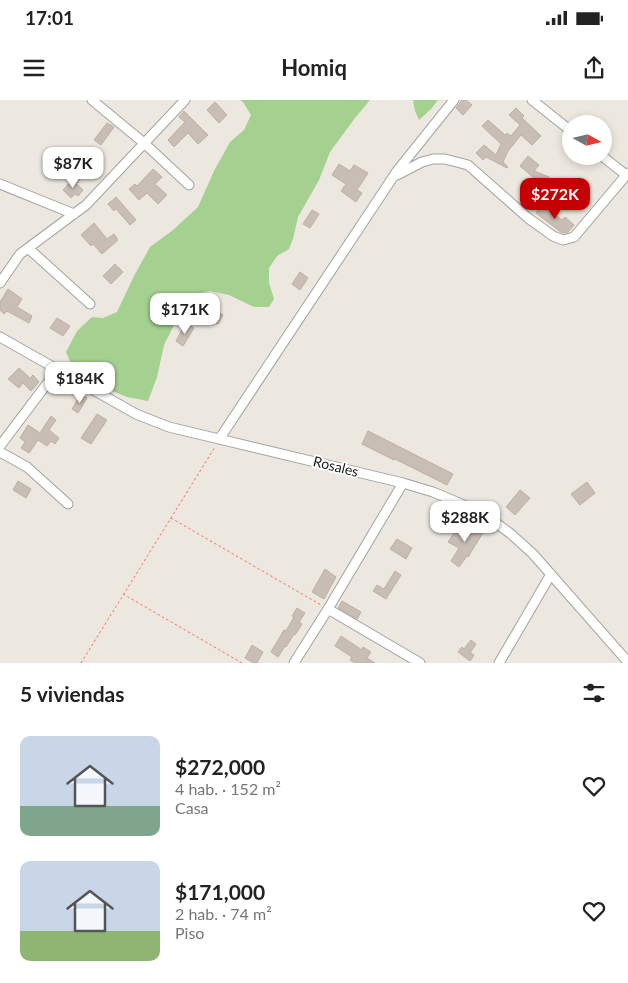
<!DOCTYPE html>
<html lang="es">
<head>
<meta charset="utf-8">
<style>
  body { margin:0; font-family:Lato,sans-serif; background:#f6f6f6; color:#222; height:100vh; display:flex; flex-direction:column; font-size:19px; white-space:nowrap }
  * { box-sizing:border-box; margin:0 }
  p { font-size:16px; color:#767676 }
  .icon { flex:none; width:28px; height:28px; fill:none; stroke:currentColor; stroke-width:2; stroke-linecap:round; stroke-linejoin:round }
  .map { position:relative; height:563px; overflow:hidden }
  .sheet { display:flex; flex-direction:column; background:#fff; flex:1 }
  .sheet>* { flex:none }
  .needle { width:32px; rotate:98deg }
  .buttons { position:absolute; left:562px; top:15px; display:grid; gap:10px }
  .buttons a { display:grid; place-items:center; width:50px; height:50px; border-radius:50%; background:#fff; box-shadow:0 2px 8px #0003; font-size:25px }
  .price { position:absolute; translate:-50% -42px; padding:0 11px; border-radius:10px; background:#fff; color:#222; font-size:16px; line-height:32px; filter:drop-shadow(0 1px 2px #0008) }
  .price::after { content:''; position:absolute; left:50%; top:30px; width:15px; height:11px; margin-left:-8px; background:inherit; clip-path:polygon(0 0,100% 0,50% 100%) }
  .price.selected { background:#c50004; color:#fff }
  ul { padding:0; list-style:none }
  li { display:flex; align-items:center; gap:15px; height:125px; padding:0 20px }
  li span { display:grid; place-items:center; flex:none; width:140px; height:100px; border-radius:10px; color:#555 }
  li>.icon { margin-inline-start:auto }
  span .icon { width:60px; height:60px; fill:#fffc; stroke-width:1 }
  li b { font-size:21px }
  h2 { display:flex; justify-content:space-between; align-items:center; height:60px; padding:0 20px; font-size:21px }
  .status { display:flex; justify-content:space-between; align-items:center; height:35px; padding:0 25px; background:#fff; direction:ltr }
  .status svg { height:14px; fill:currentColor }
  header { display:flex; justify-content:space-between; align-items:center; height:65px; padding:0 20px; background:#fff; font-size:22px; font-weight:700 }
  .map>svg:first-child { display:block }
  .forest { fill:#a4d090 }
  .building { fill:#c9beb5; stroke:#c0aea1 }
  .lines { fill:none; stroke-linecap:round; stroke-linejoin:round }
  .street-casing { stroke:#a2a2a2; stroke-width:11 }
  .path { stroke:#ff6c5e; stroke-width:1; stroke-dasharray:2.5 2.5; stroke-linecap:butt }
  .street { stroke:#fff; stroke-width:9 }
  .labels { text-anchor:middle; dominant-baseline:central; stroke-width:4; stroke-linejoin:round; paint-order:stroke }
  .street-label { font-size:14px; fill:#1b1b1b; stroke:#fff }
</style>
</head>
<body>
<div class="status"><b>17:01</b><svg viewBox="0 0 49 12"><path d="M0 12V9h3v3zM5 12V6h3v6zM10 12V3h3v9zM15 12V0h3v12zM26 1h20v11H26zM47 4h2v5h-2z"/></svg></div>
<header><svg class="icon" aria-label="menu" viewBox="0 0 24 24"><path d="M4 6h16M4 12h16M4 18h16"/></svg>Homiq<svg class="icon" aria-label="share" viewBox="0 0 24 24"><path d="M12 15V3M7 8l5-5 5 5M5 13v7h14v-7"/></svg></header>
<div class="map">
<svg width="628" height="563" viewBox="0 0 628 563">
  <rect width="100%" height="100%" fill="#ede8df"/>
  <path class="forest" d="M240,0H370L355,18L330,52L319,80L298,117L293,139L289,149L277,156L269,168V183L274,199L269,207H254L229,195L210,191L195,194L176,221L164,245L157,277L148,301L127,297L98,285L74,271L66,252L77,231L92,217L103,218L117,212L134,176L150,147L173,130L198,107L214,71L230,42L244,30L251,15L243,2Z
    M413,0H438L431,9L419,20L415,11Z"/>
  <path class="building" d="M462,0H466L472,5L463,15L456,8Z
    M215,2L227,15L219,23L207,10Z
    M516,8L524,16L522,18L541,36L532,45L521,35L508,51L503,62L508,67L507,68L486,57L483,60L476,53L484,45L496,55L501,44L482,26L488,20L505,35L507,33L511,36L520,25L509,15Z
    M184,11L208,35L198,44L188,33L174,47L168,40L185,22L179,17Z
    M107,23L114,27L101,45L94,40Z
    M528,56L539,65L534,71L549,77L543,91L532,87L534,78L520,66Z
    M339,64L350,71L354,65L368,73L357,90L362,93L356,102L341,91L346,84L332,75Z
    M76,66L84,73L77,83L68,76Z
    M153,69L162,77L155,84L167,95L158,104L147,93L139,100L129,89L135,84L137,86Z
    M72,80L83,90L78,96L75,94L71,98L63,90Z
    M116,97L136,120L130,125L116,109L114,111L108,104Z
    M542,104L562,120L565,117L574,125L568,132L562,133L536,113Z
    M312,110L319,114L310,128L303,124Z
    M94,123L107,139L114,134L118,140L102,154L93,144L91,146L81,135Z
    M115,164L123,172L111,184L103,176Z
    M300,172L308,178L300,190L292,184Z
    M8,189L22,199L17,207L32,216L29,223L7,211L4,214L0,210V202Z
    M202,202L223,215L218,224L197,211Z
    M57,218L70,226L63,236L50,228Z
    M187,224L194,228L183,246L176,241L183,228L184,229Z
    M19,268L30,278L33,275L39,282L31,291L23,283L19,288L8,279Z
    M81,294L87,298L78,313L72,309Z
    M97,314L107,320L91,344L81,338Z
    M51,316L56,320L49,330L59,338L55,344L51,341L47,346L38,340L29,353L21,348L25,342L20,338L28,325L40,333Z
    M368,331L453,374L447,385L395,359L394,360L362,344Z
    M18,381L31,389L26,398L13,390Z
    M587,382L595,393L580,405L571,394Z
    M520,390L530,398L515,415L506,407Z
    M474,425L484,431L468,457L467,456L459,467L451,461L459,448L448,442L458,427L469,434Z
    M397,439L412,448L406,459L390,449Z
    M325,469L336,477L324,499L312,492Z
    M395,471L401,475L386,499L373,491L377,485L384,489Z
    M342,501L361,512L357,519L338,508Z
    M297,508L305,513L299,522L302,524L295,535L294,534L286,547L285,546L278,557L271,552L284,530L286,531L294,517L292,516Z
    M341,536L362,550L363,547L371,552L367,558L375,563H355L350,560L352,557L335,546Z
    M471,540L476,544L470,553L474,555L470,561L458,552L462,547L464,549Z
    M252,545L263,552L257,563H254L245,558Z"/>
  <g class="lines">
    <g class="street-casing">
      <path id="street" d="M92,0L144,43L189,85
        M532,0L571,31
        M602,56L626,75
        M397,75L422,62L433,59H445L468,65L528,118L553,136L563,140L574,137L628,73
        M0,84L74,114
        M28,148L90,204
        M0,183L20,154L86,105L185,0
        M0,237L136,314L169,327L403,383L433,392L466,406L488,417L511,434L533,454L628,562
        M220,338L397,71L454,0
        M0,346L58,269
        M0,352L27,367L68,404
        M328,509L420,563
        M294,563L328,509L403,383
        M499,563L551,474"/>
    </g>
    <path class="path" d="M171,418L321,505
      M123,494L242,563
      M81,563L215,347"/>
    <use href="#street" class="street"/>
  </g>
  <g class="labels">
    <g class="street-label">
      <text transform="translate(336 366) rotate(14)">Rosales</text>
    </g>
  </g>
</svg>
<div class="buttons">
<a><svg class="needle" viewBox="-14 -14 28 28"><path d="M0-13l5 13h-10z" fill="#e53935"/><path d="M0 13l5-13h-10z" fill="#767676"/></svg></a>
</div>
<b class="price" style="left:73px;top:89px">$87K</b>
<b class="price selected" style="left:555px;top:120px">$272K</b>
<b class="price" style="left:185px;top:235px">$171K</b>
<b class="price" style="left:80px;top:304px">$184K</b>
<b class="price" style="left:465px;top:443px">$288K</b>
</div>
<section class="sheet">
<h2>5 viviendas<svg class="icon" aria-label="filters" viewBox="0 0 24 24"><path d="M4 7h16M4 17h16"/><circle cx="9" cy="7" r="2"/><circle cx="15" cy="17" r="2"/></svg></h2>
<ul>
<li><span style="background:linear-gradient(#c9d6e8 70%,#7fa58c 0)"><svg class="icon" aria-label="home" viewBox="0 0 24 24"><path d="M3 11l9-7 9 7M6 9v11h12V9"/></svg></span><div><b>$272,000</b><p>4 hab. · 152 m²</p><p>Casa</p></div><svg class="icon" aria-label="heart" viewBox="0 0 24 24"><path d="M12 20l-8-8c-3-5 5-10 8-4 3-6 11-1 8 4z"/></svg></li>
<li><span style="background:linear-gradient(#c9d6e8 70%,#8fb573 0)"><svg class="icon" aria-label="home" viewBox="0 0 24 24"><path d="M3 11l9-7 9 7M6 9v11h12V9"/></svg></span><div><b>$171,000</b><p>2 hab. · 74 m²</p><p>Piso</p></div><svg class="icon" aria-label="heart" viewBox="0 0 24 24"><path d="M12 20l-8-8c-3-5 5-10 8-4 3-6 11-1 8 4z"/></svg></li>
</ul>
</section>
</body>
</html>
